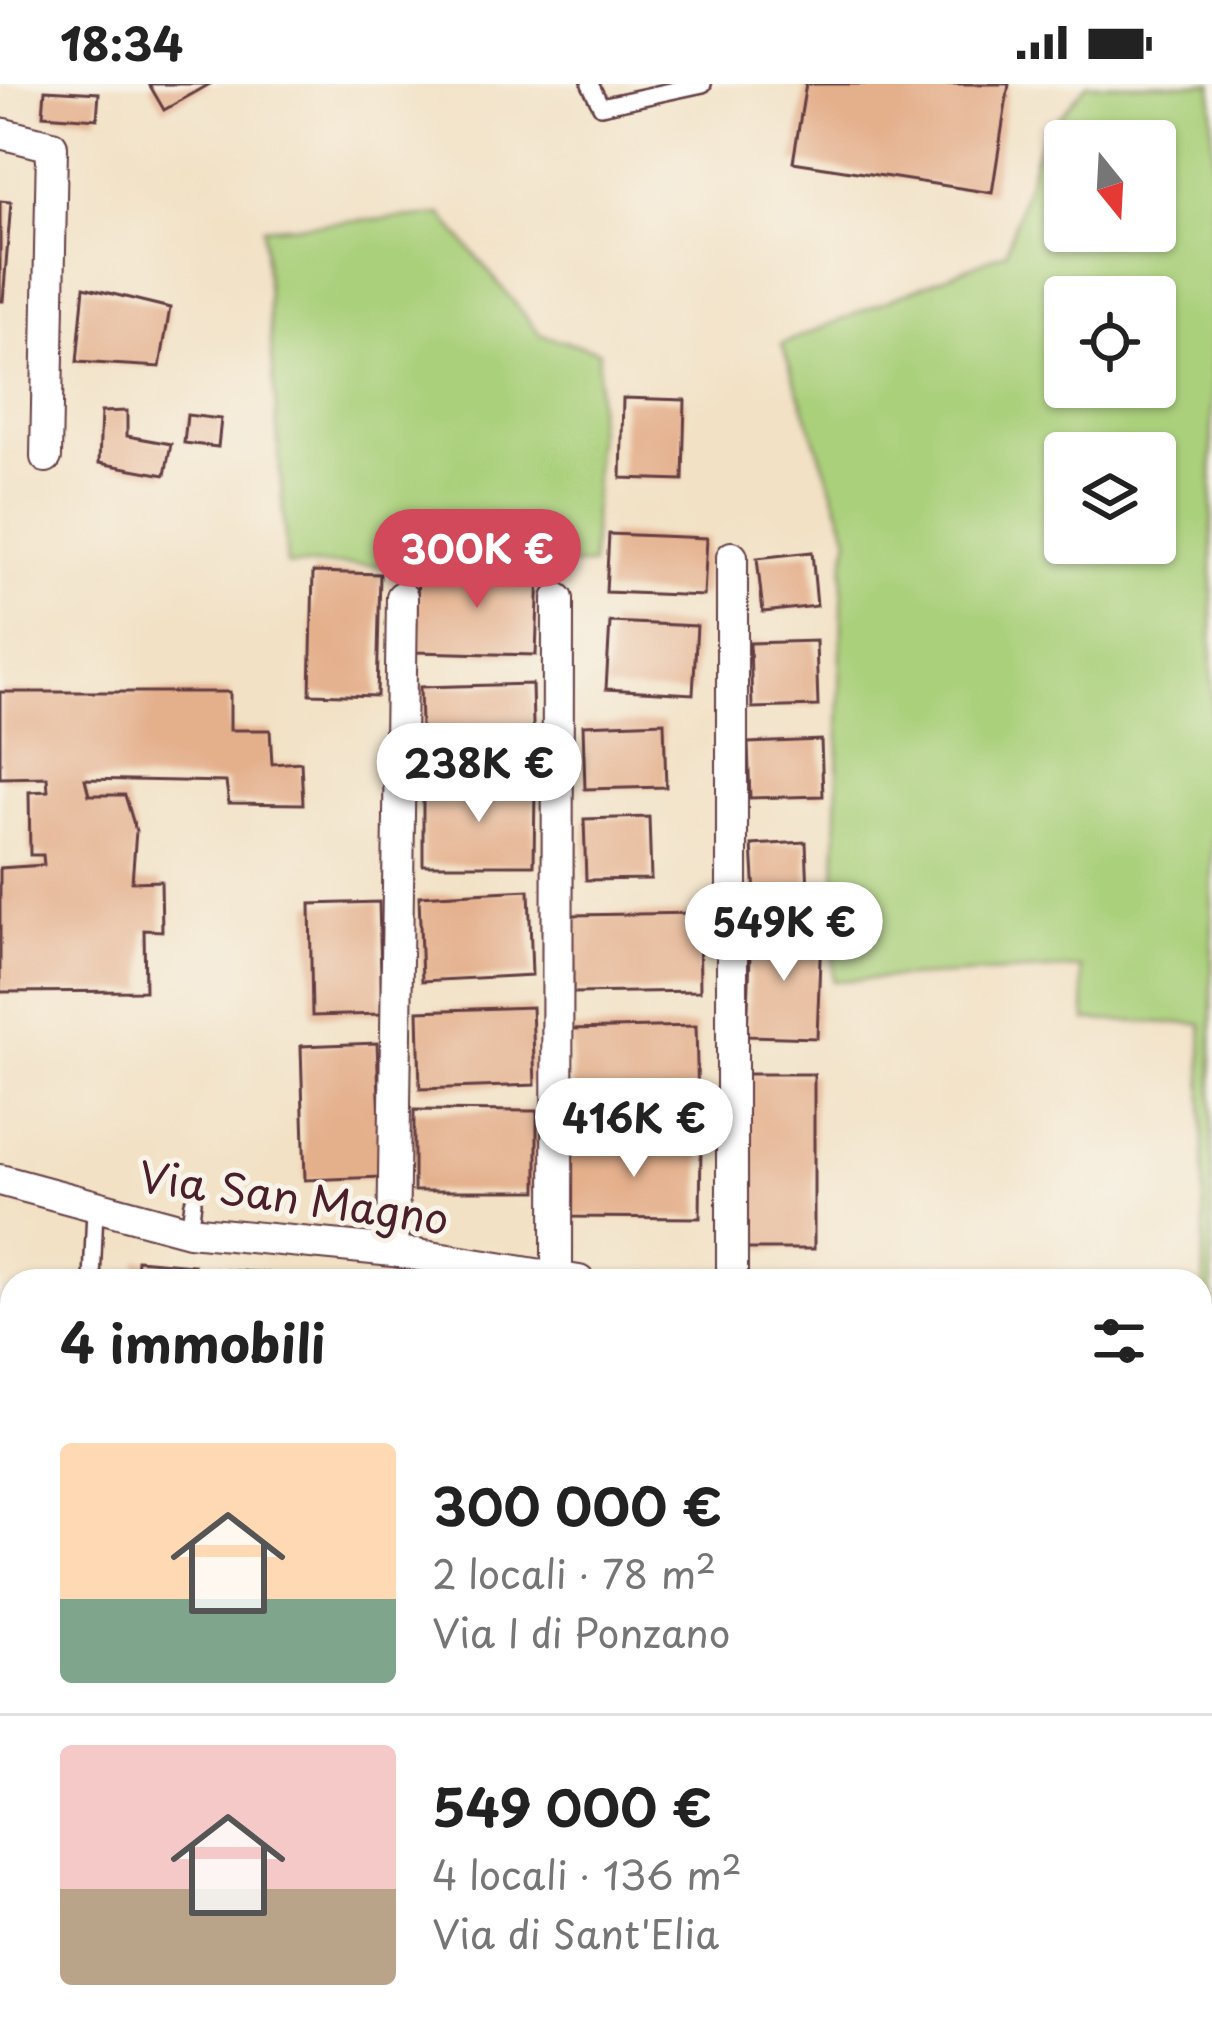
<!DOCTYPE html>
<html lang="it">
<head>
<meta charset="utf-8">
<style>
  body { margin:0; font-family:"Playpen Sans",sans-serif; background:#f6f6f6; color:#222; height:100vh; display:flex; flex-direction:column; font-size:45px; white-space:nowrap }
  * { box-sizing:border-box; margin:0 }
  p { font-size:39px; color:#767676 }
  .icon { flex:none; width:66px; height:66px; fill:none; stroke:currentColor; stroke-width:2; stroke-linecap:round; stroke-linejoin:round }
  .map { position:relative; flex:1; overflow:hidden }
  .drawer { position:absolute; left:0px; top:1185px; width:1212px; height:768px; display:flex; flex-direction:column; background:#fff; border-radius:36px 36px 0 0; box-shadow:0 3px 9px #0004 }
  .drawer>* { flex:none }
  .needle { width:78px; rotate:162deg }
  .tools { position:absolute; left:1044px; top:36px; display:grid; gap:24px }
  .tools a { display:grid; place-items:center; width:132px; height:132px; border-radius:12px; background:#fff; box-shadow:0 3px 9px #0004; font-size:60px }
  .price { position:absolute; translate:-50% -102px; padding:0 27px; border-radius:42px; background:#fff; color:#222; font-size:39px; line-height:78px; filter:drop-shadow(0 3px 6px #0008) }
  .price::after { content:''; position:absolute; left:50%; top:72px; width:36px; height:27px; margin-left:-18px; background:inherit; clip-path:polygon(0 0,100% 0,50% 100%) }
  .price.selected { background:#d1495b; color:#fff }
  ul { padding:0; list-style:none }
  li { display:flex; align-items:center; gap:36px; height:300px; padding:0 60px }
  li+li { border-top:3px solid #e0e0e0 }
  li span { display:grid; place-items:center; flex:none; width:336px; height:240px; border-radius:12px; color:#555 }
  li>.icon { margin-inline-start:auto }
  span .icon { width:144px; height:144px; fill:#fffc; stroke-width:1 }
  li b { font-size:51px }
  h2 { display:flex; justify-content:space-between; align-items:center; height:144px; padding:0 60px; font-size:51px }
  .status { display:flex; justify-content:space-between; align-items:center; height:84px; padding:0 60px; background:#fff; direction:ltr }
  .status svg { height:33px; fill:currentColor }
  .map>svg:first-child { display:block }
  .green { fill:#aad07b; stroke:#7a7853; stroke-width:3; fill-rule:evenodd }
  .building { fill:#e4af8b }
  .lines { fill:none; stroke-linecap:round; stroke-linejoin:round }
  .lane-casing { stroke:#633c42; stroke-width:20 }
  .street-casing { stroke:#633c42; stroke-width:34 }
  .lane { stroke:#fff; stroke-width:15 }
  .street { stroke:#fff; stroke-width:30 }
  .labels { text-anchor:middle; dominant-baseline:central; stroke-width:10; stroke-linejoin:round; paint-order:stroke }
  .street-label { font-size:42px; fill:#4a1f2b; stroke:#f7f3e8 }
</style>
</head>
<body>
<div class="status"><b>18:34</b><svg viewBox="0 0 49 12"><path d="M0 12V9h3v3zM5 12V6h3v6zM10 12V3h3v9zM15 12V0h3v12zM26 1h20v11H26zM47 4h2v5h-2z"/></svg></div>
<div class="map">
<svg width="1212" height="1953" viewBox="0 0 1212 1953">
  <rect width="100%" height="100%" fill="#f7f3e8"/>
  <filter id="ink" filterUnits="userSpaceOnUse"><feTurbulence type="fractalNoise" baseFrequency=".00833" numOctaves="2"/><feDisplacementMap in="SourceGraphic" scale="24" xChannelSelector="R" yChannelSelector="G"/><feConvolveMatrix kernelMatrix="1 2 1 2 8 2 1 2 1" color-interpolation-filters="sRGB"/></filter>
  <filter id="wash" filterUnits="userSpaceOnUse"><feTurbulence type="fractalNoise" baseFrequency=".004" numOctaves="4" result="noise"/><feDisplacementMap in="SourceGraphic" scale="48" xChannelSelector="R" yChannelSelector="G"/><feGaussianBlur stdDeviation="2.7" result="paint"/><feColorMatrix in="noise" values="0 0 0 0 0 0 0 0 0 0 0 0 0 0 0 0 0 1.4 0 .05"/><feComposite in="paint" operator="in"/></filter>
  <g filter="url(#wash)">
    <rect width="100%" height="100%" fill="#f2e1c5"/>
    <path class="green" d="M1087,0H1212V1298L1205,1297L1202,940L1086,936L1081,884L833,897L843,487L849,453L782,260L1006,168L1041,54ZM1155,57V147H1065V57ZM1155,213V303H1065V213ZM1065,369H1155V459H1065Z
      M442,131L541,251L599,267L592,481H287L263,144Z"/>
    <g id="blocks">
      <path class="building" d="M149,0H210L164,26Z
        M806,0H1009L992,109L793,78Z
        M45,6L99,9L97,35L43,31Z
        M0,117L11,118L3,217H0Z
        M84,203L170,224L160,283L77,278Z
        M623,314L685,316L683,396L621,394Z
        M127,327V352L171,360L165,391L99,379L101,328Z
        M187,331L221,335L218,363L184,359Z
        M609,450L707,454L704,512L606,508Z
        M812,468L817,522L763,528L757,474Z
        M418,484L539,487L536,571L416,568Z
        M313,488L380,490L377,612L310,610Z
        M610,538L697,542L693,610L606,605Z
        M816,557L818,622L752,624L750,559Z
        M532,600L534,680L422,683L420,603Z
        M0,608H230V646H270L272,680L301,678L303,720L229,719L226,698L85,695L89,711H125L136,747L132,798L161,797L162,847L144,846L145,907L0,908V784L44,781L43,771H30L29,708L48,707L47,693L0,694Z
        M664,638L666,703L585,705L583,641Z
        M821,656L823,712L750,714L748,659Z
        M423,702H535L534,781H423Z
        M649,733L651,795L586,796L584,735Z
        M806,758L808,809L755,812L752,761Z
        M529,806L532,891L422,897L419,812Z
        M379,818L382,930L312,932L310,820Z
        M699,829L700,907L573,909L572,831Z
        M751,846L821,848L817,954L747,952Z
        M532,923L535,1001L420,1005L418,927Z
        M696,942L698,1020L573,1024L571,945Z
        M377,959L382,1093L305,1096L301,962Z
        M743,990H814V1165H743Z
        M414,1026L537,1027V1107H414Z
        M568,1058L701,1059L700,1134L567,1133Z
        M137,1176L194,1181L192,1197H135Z
        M211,1185L269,1189V1197H210Z
        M0,1507L12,1510L11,1953H0Z"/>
    </g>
  </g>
  <g filter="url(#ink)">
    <use href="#blocks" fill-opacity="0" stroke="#633c42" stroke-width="3"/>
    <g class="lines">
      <g class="lane-casing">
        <path id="lane" d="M590,0L601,22L703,0
          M189,1147L193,1118
          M92,1197L95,1125
          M0,1315L12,1272
          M54,1953L59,1941"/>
      </g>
      <g class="street-casing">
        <path id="street" d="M0,49L52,62L46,373
          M732,473V1197
          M0,1096L189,1147L393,1167L579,1197
          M393,1167L402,513
          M557,1192L558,515
          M1200,1323L1212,1325"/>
      </g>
      <use href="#lane" class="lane"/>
      <use href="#street" class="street"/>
    </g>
  </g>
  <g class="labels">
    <g class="street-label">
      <text transform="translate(294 1112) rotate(8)">Via San Magno</text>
    </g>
  </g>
</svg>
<div class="tools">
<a><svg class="needle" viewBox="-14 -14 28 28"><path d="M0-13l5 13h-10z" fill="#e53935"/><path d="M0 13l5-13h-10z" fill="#767676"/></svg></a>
<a><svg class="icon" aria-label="locate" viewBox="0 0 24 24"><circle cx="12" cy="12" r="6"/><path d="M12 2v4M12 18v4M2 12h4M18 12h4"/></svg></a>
<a><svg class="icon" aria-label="layers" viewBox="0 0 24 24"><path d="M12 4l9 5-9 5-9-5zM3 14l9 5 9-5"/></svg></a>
</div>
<b class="price selected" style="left:477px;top:527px">300K €</b>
<b class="price" style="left:479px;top:741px">238K €</b>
<b class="price" style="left:784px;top:900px">549K €</b>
<b class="price" style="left:634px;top:1096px">416K €</b>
<section class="drawer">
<h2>4 immobili<svg class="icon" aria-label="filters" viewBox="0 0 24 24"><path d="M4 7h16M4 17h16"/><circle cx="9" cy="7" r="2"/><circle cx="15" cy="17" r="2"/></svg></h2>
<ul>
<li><span style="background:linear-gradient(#ffd9b3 65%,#7fa58c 0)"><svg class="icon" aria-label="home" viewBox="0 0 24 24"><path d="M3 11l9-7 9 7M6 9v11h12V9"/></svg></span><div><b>300 000 €</b><p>2 locali · 78 m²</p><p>Via I di Ponzano</p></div></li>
<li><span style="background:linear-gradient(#f6c9c9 60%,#b9a48a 0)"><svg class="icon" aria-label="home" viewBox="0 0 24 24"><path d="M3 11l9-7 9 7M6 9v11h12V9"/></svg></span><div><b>549 000 €</b><p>4 locali · 136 m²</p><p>Via di Sant'Elia</p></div></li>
</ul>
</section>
</div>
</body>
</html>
